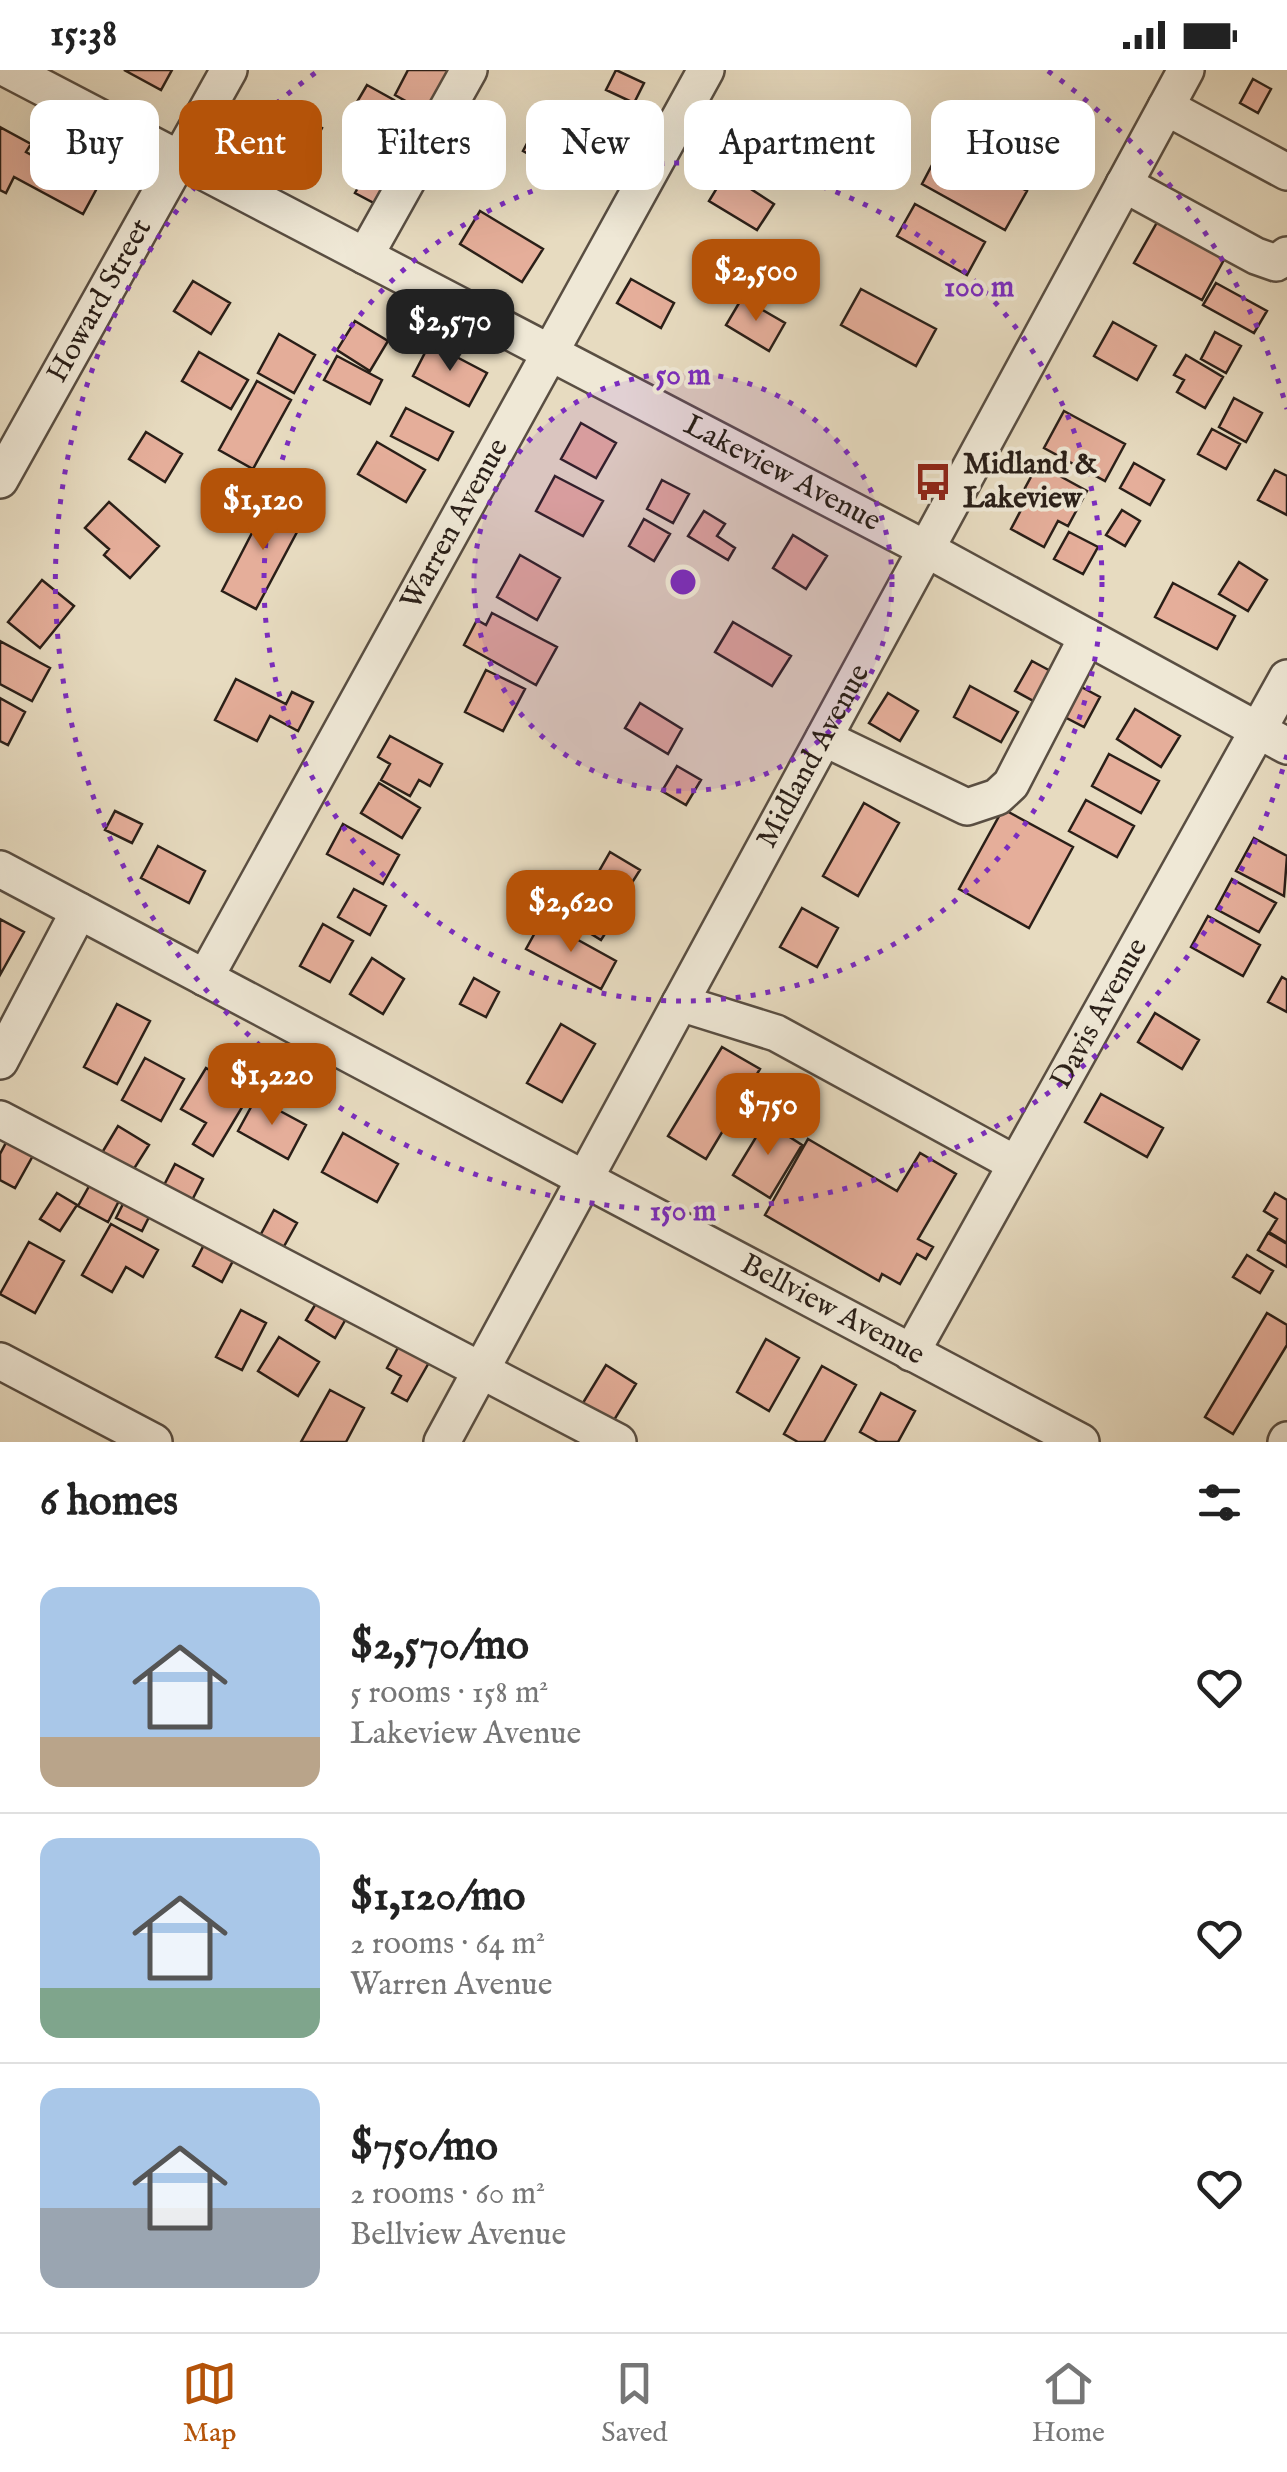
<!DOCTYPE html>
<html lang="en">
<head>
<meta charset="utf-8">
<style>
  body { margin:0; font-family:"IM FELL English",serif; background:#f6f6f6; color:#222; height:100vh; display:flex; flex-direction:column; font-size:38px; white-space:nowrap }
  * { box-sizing:border-box; margin:0 }
  p { font-size:32px; color:#767676 }
  .icon { flex:none; width:55px; height:55px; fill:none; stroke:currentColor; stroke-width:2; stroke-linecap:round; stroke-linejoin:round }
  .map { position:relative; height:1372px; overflow:hidden }
  .panel { display:flex; flex-direction:column; background:#fff; flex:1 }
  .panel>* { flex:none }
  .top-card { position:absolute; left:30px; top:30px; width:1228px; height:90px; display:flex; gap:20px }
  .price { position:absolute; translate:-50% -85px; padding:0 22px; border-radius:20px; background:#b45309; color:#fff; font-size:32px; line-height:65px; filter:drop-shadow(0 2px 5px #0008) }
  .price::after { content:''; position:absolute; left:50%; top:60px; width:30px; height:22px; margin-left:-15px; background:inherit; clip-path:polygon(0 0,100% 0,50% 100%) }
  .price.active { background:#222; color:#fff }
  ul { padding:0; list-style:none }
  li { display:flex; align-items:center; gap:30px; height:250px; padding:0 40px }
  li+li { border-top:2px solid #e0e0e0 }
  li span { display:grid; place-items:center; flex:none; width:280px; height:200px; border-radius:20px; color:#555 }
  li>.icon { margin-inline-start:auto }
  span .icon { width:120px; height:120px; fill:#fffc; stroke-width:1 }
  li b { font-size:42px }
  h2 { display:flex; justify-content:space-between; align-items:center; height:120px; padding:0 40px; font-size:42px }
  .tag { padding:0 35px; border-radius:20px; background:#fff; box-shadow:0 10px 40px #0002; font-size:35px; line-height:90px }
  .tag.active { background:#b45309; color:#fff }
  .status { display:flex; justify-content:space-between; align-items:center; height:70px; padding:0 50px; background:#fff; direction:ltr }
  .status svg { height:28px; fill:currentColor }
  .menu { display:flex; justify-content:space-around; align-items:center; height:140px; border-top:2px solid #e0e0e0; background:#fff; font-size:28px; color:#767676 }
  .menu a { display:grid; justify-items:center; gap:5px }
  .menu .active { color:#b45309 }
  .map>svg:first-child { display:block }
  .building { fill:#e5ae9a; stroke:#2a1f18; stroke-width:2.5 }
  .lines { fill:none; stroke-linecap:round; stroke-linejoin:round }
  .minor-casing { stroke:#594e42; stroke-width:40 }
  .minor { stroke:#efe8d6; stroke-width:35 }
  .ring { fill:none; stroke:#7b2cbf; stroke-width:5; stroke-dasharray:5 10 }
  .labels { text-anchor:middle; dominant-baseline:central; stroke-width:8; stroke-linejoin:round; paint-order:stroke }
  .street-label { font-size:30px; fill:#2a1f18; stroke:#efe8d6 }
  .poi-label { font-size:30px; font-weight:bold; fill:#2a1f18; stroke:#efe8d6; text-anchor:start }
  .centre { fill:#7b2cbf; stroke:#efe8d6; stroke-width:5 }
  .ring-label { font-size:30px; text-anchor:middle; font-weight:bold; fill:#7b2cbf; stroke:#efe8d6; stroke-width:8; stroke-linejoin:round; paint-order:stroke }
</style>
</head>
<body>
<div class="status"><b>15:38</b><svg viewBox="0 0 49 12"><path d="M0 12V9h3v3zM5 12V6h3v6zM10 12V3h3v9zM15 12V0h3v12zM26 1h20v11H26zM47 4h2v5h-2z"/></svg></div>
<div class="map">
<svg width="1287" height="1372" viewBox="0 0 1287 1372">
  <rect width="100%" height="100%" fill="#e7dbc0"/>
  <filter id="stains"><feTurbulence type="fractalNoise" baseFrequency=".002" numOctaves="4"/><feColorMatrix values="0 0 0 0 .2 0 0 0 0 .09 0 0 0 0 .02 0 0 0 .5 -.17"/></filter>
  <radialGradient id="worn" r=".72"><stop offset=".6" stop-color="#630" stop-opacity="0"/><stop offset="1" stop-color="#630" stop-opacity=".3"/></radialGradient>
  <path class="building" d="M124,0H172L161,20Z
    M408,0H453L429,44L395,25Z
    M616,0L644,13L634,33L606,20Z
    M1253,9L1271,19L1258,43L1240,33Z
    M367,15L394,30L382,53L354,37Z
    M276,33L322,58L306,87L260,63Z
    M548,34L602,63L591,84L602,90L587,116L523,81Z
    M737,43L806,81L786,116L718,78Z
    M0,57L31,74L26,82L41,90L48,77L103,107L83,144L14,107L6,123L0,120Z
    M942,76L1027,121L1005,160L922,114Z
    M371,95L404,113L389,141L355,123Z
    M726,103L774,134L757,160L709,131Z
    M915,134L985,172L967,205L897,166Z
    M480,141L543,179L522,212L460,174Z
    M1159,149L1226,186L1202,230L1134,193Z
    M631,209L674,233L661,258L617,233Z
    M193,211L230,233L211,264L174,241Z
    M1216,213L1267,241L1254,263L1203,235Z
    M861,219L936,259L916,296L841,255Z
    M742,228L785,253L769,281L726,255Z
    M355,251L388,271L370,301L337,280Z
    M1113,252L1156,276L1137,310L1094,286Z
    M1215,262L1241,276L1226,303L1201,289Z
    M279,264L315,285L294,323L258,303Z
    M430,273L487,303L469,336L413,306Z
    M199,282L248,310L231,339L182,311Z
    M1186,285L1223,307L1205,338L1177,322L1184,310L1174,305Z
    M337,286L382,310L370,334L324,310Z
    M257,311L291,330L253,399L219,380Z
    M1234,328L1262,343L1246,372L1219,357Z
    M406,338L453,362L438,390L391,366Z
    M1064,341L1125,374L1105,411L1044,378Z
    M581,353L616,373L596,408L561,389Z
    M1212,359L1240,374L1226,399L1198,384Z
    M146,362L182,384L165,412L129,389Z
    M377,372L425,400L406,432L358,404Z
    M1134,393L1164,410L1150,435L1120,418Z
    M1038,394L1087,421L1068,456L1058,451L1044,477L1011,459L1031,421L1025,418Z
    M1275,400L1287,406V445L1258,430Z
    M555,406L603,431L583,466L536,441Z
    M662,410L689,424L673,453L647,439Z
    M270,428L305,447L256,539L222,521Z
    M109,432L159,476L130,508L104,485L109,479L85,458Z
    M1122,440L1140,451L1125,476L1106,465Z
    M704,441L725,454L717,466L735,478L728,490L688,466Z
    M644,449L670,464L654,491L629,476Z
    M1069,462L1098,477L1083,504L1054,489Z
    M793,465L827,486L806,519L773,498Z
    M520,485L560,508L537,550L497,527Z
    M1239,492L1267,510L1248,541L1219,524Z
    M42,510L74,536L40,578L8,552Z
    M1173,513L1235,546L1217,579L1155,547Z
    M492,543L557,577L536,615L464,575L477,550L486,555Z
    M733,552L791,586L772,616L715,582Z
    M0,571L50,598L32,631L0,614Z
    M1032,591L1056,604L1039,634L1015,621Z
    M486,600L525,619L503,661L465,642Z
    M236,609L286,634L292,622L313,632L298,661L270,646L257,671L215,650Z
    M1074,613L1100,627L1084,657L1057,643Z
    M970,616L1018,642L1001,672L954,647Z
    M888,623L918,641L900,671L869,653Z
    M0,628L25,642L8,675L0,671Z
    M640,633L682,659L668,684L625,658Z
    M1135,639L1180,666L1161,697L1117,669Z
    M390,666L442,694L430,716L419,710L410,726L381,710L390,694L378,687Z
    M1109,684L1159,711L1141,743L1092,716Z
    M677,696L701,710L686,735L662,721Z
    M379,713L420,738L402,768L361,743Z
    M1086,730L1134,756L1117,787L1069,761Z
    M864,733L899,753L858,826L823,806Z
    M1003,739L1073,777L1029,858L959,819Z
    M115,741L142,754L132,773L105,760Z
    M343,754L399,785L383,814L327,784Z
    M1254,768L1287,786L1284,826L1236,801Z
    M158,776L205,801L189,833L141,808Z
    M610,782L640,800L623,827L594,810Z
    M1232,809L1276,833L1259,862L1216,839Z
    M354,819L386,836L370,865L338,847Z
    M591,822L620,840L601,870L572,852Z
    M802,838L838,858L817,897L780,877Z
    M1208,846L1260,875L1243,906L1191,877Z
    M0,849L24,862L0,905Z
    M542,850L616,891L601,919L526,879Z
    M323,854L353,871L330,912L300,896Z
    M372,888L404,909L383,944L350,924Z
    M1282,907L1287,910V942L1268,932Z
    M474,908L499,922L486,947L460,934Z
    M117,934L150,951L117,1014L84,997Z
    M1155,943L1199,970L1182,999L1138,972Z
    M561,954L595,974L562,1032L527,1013Z
    M722,977L760,999L706,1089L668,1066Z
    M145,988L184,1009L161,1051L122,1030Z
    M206,998L250,1024L213,1086L193,1074L206,1053L181,1039Z
    M1101,1024L1163,1058L1147,1087L1085,1052Z
    M256,1028L306,1055L288,1089L238,1061Z
    M777,1049L793,1059L788,1066L802,1075L770,1128L733,1105L764,1054L771,1059Z
    M118,1056L149,1075L130,1105L100,1086Z
    M343,1063L398,1094L377,1132L322,1102Z
    M9,1067L35,1082L15,1118L0,1110V1084Z
    M808,1069L897,1121L920,1083L956,1104L918,1169L933,1177L926,1189L917,1184L900,1214L882,1204L879,1211L765,1145Z
    M175,1094L203,1109L190,1134L162,1119Z
    M92,1111L121,1127L108,1152L78,1136Z
    M57,1123L77,1135L60,1161L40,1149Z
    M1275,1123L1287,1130V1173L1269,1162L1277,1149L1264,1141Z
    M125,1130L151,1143L142,1161L116,1148Z
    M274,1140L297,1153L278,1187L255,1175Z
    M111,1154L158,1180L143,1207L126,1197L112,1222L82,1205Z
    M1268,1163L1287,1174V1197L1258,1180Z
    M206,1171L235,1187L222,1212L193,1196Z
    M29,1172L64,1191L35,1243L0,1224Z
    M1247,1185L1273,1201L1260,1223L1233,1207Z
    M318,1230L347,1247L335,1268L306,1250Z
    M241,1240L266,1253L242,1300L216,1287Z
    M1267,1243L1287,1255V1275L1233,1364L1205,1347Z
    M279,1267L319,1292L298,1326L258,1301Z
    M766,1269L799,1288L769,1341L737,1322Z
    M401,1272L431,1289L407,1331L392,1323L401,1306L387,1298Z
    M606,1295L636,1314L608,1360L578,1341Z
    M822,1296L856,1315L824,1372H798L784,1364Z
    M330,1320L364,1338L346,1372H301Z
    M881,1323L915,1341L898,1372H878L860,1362Z"/>
  <g class="lines">
    <g class="minor-casing">
      <g id="minor">
        <path id="s1" d="M9,0L926,479L1287,676"/>
        <path d="M1166,37L1287,102"/>
        <path d="M1124,114L1256,186L1276,193L1287,185"/>
        <path d="M365,186L469,0"/>
        <path id="s2" d="M0,410L229,0"/>
        <path d="M824,668L967,737L997,727L1011,714L1087,567"/>
        <path id="s3" d="M0,799L1081,1372"/>
        <path id="s4" d="M205,908L706,0"/>
        <path d="M680,933L776,963L1014,1093"/>
        <path d="M0,991L79,841"/>
        <path d="M0,1049L618,1372"/>
        <path id="s5" d="M911,1283L1287,608"/>
        <path d="M0,1291L154,1372"/>
        <path id="s6" d="M442,1372L1186,0"/>
        <path d="M1286,1372L1287,1370"/>
      </g>
    </g>
    <use href="#minor" class="minor"/>
  </g>
  <circle cx="683" cy="512" r="209" fill="#7b2cbf" fill-opacity=".12"/>
  <g class="ring">
    <circle cx="683" cy="512" r="209"/>
    <circle cx="683" cy="512" r="419"/>
    <path d="M1287 685A628 628 0 1 1 318 1M1048 1A628 628 0 0 1 1287 339"/>
  </g>
  <defs>
    <g id="bus-bare" transform="scale(3)"><path d="M-5-6H5V4H4V6H2V4H-2V6H-4V4H-5ZM-3.5-4V0h7V-4ZM-3.5 1.2v1.5H-2V1.2ZM2 1.2v1.5H3.5V1.2Z" fill="#8f2418" stroke="#efe8d6" stroke-width="2.5" paint-order="stroke"/></g>
  </defs>
  <g fill-rule="evenodd">
    <use href="#bus-bare" x="933" y="412"/>
  </g>
  <g class="labels">
    <g class="street-label">
      <text stroke="none"><textPath href="#s2" startOffset="205">Howard Street</textPath></text>
      <text stroke="none"><textPath href="#s1" startOffset="872">Lakeview Avenue</textPath></text>
      <text stroke="none"><textPath href="#s4" startOffset="518">Warren Avenue</textPath></text>
      <text stroke="none"><textPath href="#s6" startOffset="780">Midland Avenue</textPath></text>
      <text stroke="none"><textPath href="#s5" startOffset="388">Davis Avenue</textPath></text>
      <text stroke="none"><textPath href="#s3" startOffset="942">Bellview Avenue</textPath></text>
    </g>
    <g class="poi-label">
      <text x="963" y="395">Midland &amp;<tspan x="963" dy="34">Lakeview</tspan></text>
    </g>
  </g>
  <circle cx="683" cy="512" r="15" class="centre"/>
  <g class="ring-label">
    <text x="979" y="226">100 m</text>
    <text x="683" y="314">50 m</text>
    <text x="683" y="1150">150 m</text>
  </g>
  <rect width="100%" height="100%" filter="url(#stains)"/>
  <rect width="100%" height="100%" fill="url(#worn)"/>
</svg>
<b class="price" style="left:756px;top:254px">$2,500</b>
<b class="price active" style="left:450px;top:304px">$2,570</b>
<b class="price" style="left:263px;top:483px">$1,120</b>
<b class="price" style="left:571px;top:885px">$2,620</b>
<b class="price" style="left:272px;top:1058px">$1,220</b>
<b class="price" style="left:768px;top:1088px">$750</b>
<div class="top-card">
<a class="tag">Buy</a>
<a class="tag active">Rent</a>
<a class="tag">Filters</a>
<a class="tag">New</a>
<a class="tag">Apartment</a>
<a class="tag">House</a>
</div>
</div>
<section class="panel">
<h2>6 homes<svg class="icon" aria-label="filters" viewBox="0 0 24 24"><path d="M4 7h16M4 17h16"/><circle cx="9" cy="7" r="2"/><circle cx="15" cy="17" r="2"/></svg></h2>
<ul>
<li><span style="background:linear-gradient(#a9c7e8 75%,#b9a48a 0)"><svg class="icon" aria-label="home" viewBox="0 0 24 24"><path d="M3 11l9-7 9 7M6 9v11h12V9"/></svg></span><div><b>$2,570/mo</b><p>5 rooms · 158 m²</p><p>Lakeview Avenue</p></div><svg class="icon" aria-label="heart" viewBox="0 0 24 24"><path d="M12 20l-8-8c-3-5 5-10 8-4 3-6 11-1 8 4z"/></svg></li>
<li><span style="background:linear-gradient(#a9c7e8 75%,#7fa58c 0)"><svg class="icon" aria-label="home" viewBox="0 0 24 24"><path d="M3 11l9-7 9 7M6 9v11h12V9"/></svg></span><div><b>$1,120/mo</b><p>2 rooms · 64 m²</p><p>Warren Avenue</p></div><svg class="icon" aria-label="heart" viewBox="0 0 24 24"><path d="M12 20l-8-8c-3-5 5-10 8-4 3-6 11-1 8 4z"/></svg></li>
<li><span style="background:linear-gradient(#a9c7e8 60%,#9aa5b1 0)"><svg class="icon" aria-label="home" viewBox="0 0 24 24"><path d="M3 11l9-7 9 7M6 9v11h12V9"/></svg></span><div><b>$750/mo</b><p>2 rooms · 60 m²</p><p>Bellview Avenue</p></div><svg class="icon" aria-label="heart" viewBox="0 0 24 24"><path d="M12 20l-8-8c-3-5 5-10 8-4 3-6 11-1 8 4z"/></svg></li>
</ul>
</section>
<nav class="menu">
<a class="active"><svg class="icon" aria-label="map" viewBox="0 0 24 24"><path d="M3 6l6-2 6 2 6-2v14l-6 2-6-2-6 2zM9 4v14M15 6v14"/></svg>Map</a>
<a><svg class="icon" aria-label="saved" viewBox="0 0 24 24"><path d="M7 4h10v16l-5-4-5 4z"/></svg>Saved</a>
<a><svg class="icon" aria-label="home" viewBox="0 0 24 24"><path d="M3 11l9-7 9 7M6 9v11h12V9"/></svg>Home</a>
</nav>
</body>
</html>
